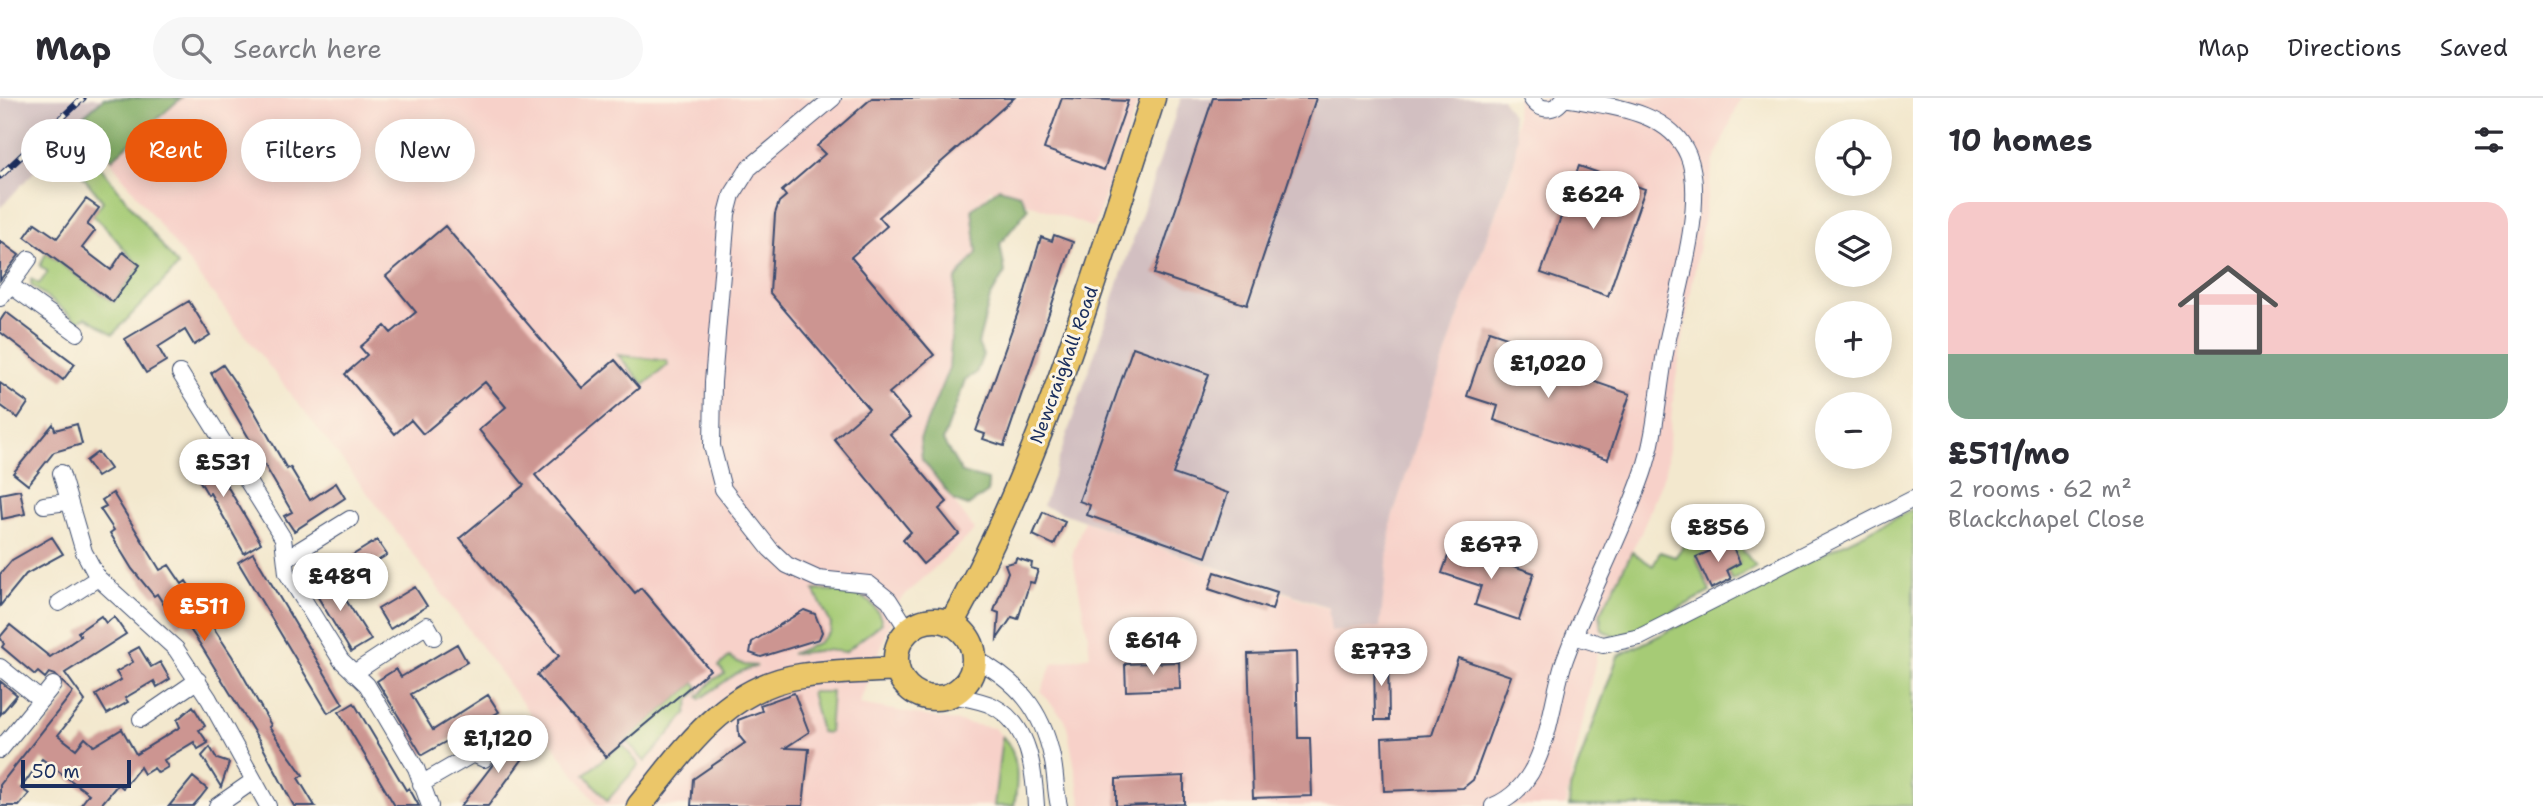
<!DOCTYPE html>
<html lang="en">
<head>
<meta charset="utf-8">
<style>
  body { margin:0; font-family:"Shantell Sans",sans-serif; background:#f7f7f7; color:#2b2b33; height:100vh; display:flex; flex-direction:column; font-size:26px; white-space:nowrap }
  * { box-sizing:border-box; margin:0 }
  p { font-size:23px; color:#7c7c81 }
  .icon { flex:none; width:38px; height:38px; fill:none; stroke:currentColor; stroke-width:2; stroke-linecap:round; stroke-linejoin:round }
  .map { position:relative; flex:1; overflow:hidden }
  .drawer { display:flex; flex-direction:column; background:#fff; width:630px }
  .drawer>* { flex:none }
  .guide { position:absolute; left:21px; top:21px; width:665px; height:63px; display:flex; gap:14px }
  .controls { position:absolute; left:1815px; top:21px; display:grid; gap:14px }
  .controls a { display:grid; place-items:center; width:77px; height:77px; border-radius:50%; background:#fff; box-shadow:0 4px 18px #0003; font-size:35px }
  .scale { position:absolute; left:21px; bottom:18px; width:110px; box-sizing:border-box; padding-left:7px; border:4px solid #1b2f5e; border-top:0; font-size:19px; line-height:24px; white-space:nowrap; color:#1b2f5e; -webkit-text-stroke:5px #fcf5e5; paint-order:stroke }
  .price { position:absolute; translate:-50% -60px; padding:0 16px; border-radius:24px; background:#fff; color:#222; font-size:23px; line-height:46px; filter:drop-shadow(0 2px 4px #0008) }
  .price::after { content:''; position:absolute; left:50%; top:42px; width:21px; height:16px; margin-left:-10px; background:inherit; clip-path:polygon(0 0,100% 0,50% 100%) }
  .price.active { background:#ea580c; color:#fff }
  ul { padding:0; list-style:none }
  li { display:grid; align-content:center; gap:14px; height:371px; padding:0 35px }
  li+li { border-top:2px solid #e1e1e2 }
  li span { display:grid; place-items:center; height:217px; border-radius:21px; color:#555 }
  li>.icon { margin-inline-start:auto }
  span .icon { width:126px; height:126px; fill:#fffc; stroke-width:1 }
  li b { font-size:30px }
  h2 { display:flex; justify-content:space-between; align-items:center; height:84px; padding:0 35px; font-size:30px }
  .pill { padding:0 24px; border-radius:32px; background:#fff; box-shadow:0 4px 18px #0003; font-size:24px; line-height:63px }
  .pill.active { background:#ea580c; color:#fff }
  header { display:flex; align-items:center; gap:42px; box-sizing:border-box; height:98px; padding:0 35px; background:#fff; border-bottom:2px solid #e1e1e2 }
  header strong { font-size:33px }
  nav { display:flex; gap:38px; margin-inline-start:auto; font-size:24px }
  .search { width:490px; height:63px; background:#f7f7f7; display:flex; align-items:center; gap:18px; box-sizing:border-box; padding:0 24px; border-radius:38px; color:#7c7c81; font-size:26px }
  main { display:flex; flex:1; min-height:0 }
  .map>svg:first-child { display:block }
  .built { fill:#f7d1c9 }
  .industrial { fill:#d2bfc1 }
  .green { fill:#a6cb76; stroke:#607d6a; stroke-width:2 }
  .forest { fill:#84af67; stroke:#506f62; stroke-width:2 }
  .building { fill:#cc9591 }
  .lines { fill:none; stroke-linecap:round; stroke-linejoin:round }
  .street-casing { stroke:#3b4b6f; stroke-width:18 }
  .primary-casing { stroke:#3b4b6f; stroke-width:27 }
  .street { stroke:#fff; stroke-width:16 }
  .primary { stroke:#ebc669; stroke-width:24 }
  .rail-casing { stroke:#1b2f5e; stroke-width:7 }
  .rail { stroke:#fcf5e5; stroke-width:4.5; stroke-dasharray:13; stroke-linecap:butt }
  .labels { text-anchor:middle; dominant-baseline:central; stroke-width:6; stroke-linejoin:round; paint-order:stroke }
  .street-label { font-size:18px; fill:#1b2f5e; stroke:#fcf5e5 }
</style>
</head>
<body>
<header>
<strong>Map</strong>
<div class="search"><svg class="icon" aria-label="search" viewBox="0 0 24 24"><circle cx="10" cy="10" r="6"/><path d="M15 15l6 6"/></svg>Search here</div>
<nav><a>Map</a><a>Directions</a><a>Saved</a></nav>
</header>
<main>
<div class="map">
<svg width="1913" height="708" viewBox="0 0 1913 708">
  <rect width="100%" height="100%" fill="#fcf5e5"/>
  <filter id="ink" filterUnits="userSpaceOnUse"><feTurbulence type="fractalNoise" baseFrequency=".0143" numOctaves="2"/><feDisplacementMap in="SourceGraphic" scale="14" xChannelSelector="R" yChannelSelector="G"/><feConvolveMatrix kernelMatrix="1 2 1 2 8 2 1 2 1" color-interpolation-filters="sRGB"/></filter>
  <filter id="wash" filterUnits="userSpaceOnUse"><feTurbulence type="fractalNoise" baseFrequency=".00686" numOctaves="4" result="noise"/><feDisplacementMap in="SourceGraphic" scale="28" xChannelSelector="R" yChannelSelector="G"/><feGaussianBlur stdDeviation="1.57" result="paint"/><feColorMatrix in="noise" values="0 0 0 0 0 0 0 0 0 0 0 0 0 0 0 0 0 1.4 0 .05"/><feComposite in="paint" operator="in"/></filter>
  <g filter="url(#wash)">
    <rect width="100%" height="100%" fill="#f3e8ce"/>
    <path class="built" d="M104,0H1139L1094,130L990,91L973,129L977,155L956,181L949,270L920,341L922,361L975,432L899,503L859,606L994,630L1009,645L1017,669L1014,708H598L382,414L114,68L82,19Z
      M1517,0H1741L1713,65L1674,292L1666,372L1641,435L1600,516L1602,532L1565,708H1082L1066,623L1041,594L1052,566L1090,558L1088,538L1072,457L1084,423L1380,529L1392,420L1456,225L1514,66Z"/>
    <path class="industrial" d="M0,0H104L69,29L58,48L0,110Z
      M1181,0H1502L1512,17L1517,39L1514,65L1456,225L1392,420L1380,529L1331,534L1328,509L1043,408Z"/>
    <path class="green" d="M69,29L178,168L113,236L86,219L78,223L31,187V181L39,186L48,174L40,168L46,155L113,204L140,167C122,153 112,132 93,118L103,103L58,48Z
      M618,257L667,263L668,267L644,287Z
      M1913,411V708H1569L1570,690L1618,558Z
      M1705,420L1728,445L1734,441L1756,469L1732,483L1727,472L1740,465L1733,450H1717L1696,460L1710,494L1636,533L1615,539L1602,532L1600,516L1632,454L1653,468L1660,454L1675,459Z
      M814,492C842,492 874,493 882,525L845,554L825,552L791,556L818,545L830,534L831,526Z
      M729,559L744,567L757,568L737,575L700,601L698,599L714,581L725,576L719,568Z
      M695,585L699,591L690,601L686,616L645,664L626,642Z
      M811,594H832L829,635L821,634Z
      M1002,638C1020,656 1018,684 1014,708H994Z
      M622,646L639,667L607,703L585,676Z"/>
    <path class="forest" d="M104,0H181L112,61L82,19Z
      M999,90L1020,96L1028,111L1000,146L1005,174L990,200L978,246L983,257L976,275L965,282L943,343L962,375L988,382V394L968,408L954,403L922,361L920,341L949,270L956,181L977,155L972,111Z"/>
    <g id="blocks">
      <path class="building" d="M872,0H1014L879,119L887,128L851,159L934,257L889,295L910,320L890,336L947,404L939,411L959,436L923,466L903,442L911,434L834,341L869,311L770,195L775,116L779,104L786,98L782,93L825,56L817,48Z
        M1062,0L1128,3L1104,72L1044,51Z
        M1213,0H1316L1247,207L1154,176Z
        M1579,68L1645,91L1608,198L1541,175Z
        M86,101L99,110L87,127L95,133L82,150L111,172L123,154L140,167L113,204L25,139L35,125L57,140Z
        M445,128L582,290L615,262L639,290L535,377L635,495L641,490L710,572L606,659L537,577L559,558L460,440L524,387L479,332L506,309L485,284L423,336L411,322L395,336L345,276L367,257L360,249L385,228L391,235L416,214L386,178Z
        M1054,137L1073,144L1004,348L983,341L985,336L976,333L1023,200L1041,139L1052,143Z
        M0,143L19,157L0,182Z
        M189,203L210,237L194,247L185,232L158,249L166,263L146,275L125,241Z
        M6,214L75,266L63,282L0,234V223Z
        M1489,233L1507,239L1502,252L1630,296L1608,361L1494,322L1498,308L1467,298Z
        M1133,249L1209,276L1173,376L1228,395L1206,459L1087,417L1090,407L1079,403Z
        M223,267L253,311L287,371L290,369L310,402L336,385L345,400L294,433L284,418L292,414L211,275Z
        M0,285L28,305L18,320L0,307Z
        M53,326L55,332L77,326L82,346L54,354L28,387L13,375Z
        M204,349L261,445L244,455L210,395L208,397L186,360Z
        M98,354L110,371L97,379L86,363Z
        M20,392L25,416L2,421L0,396Z
        M113,395L160,472L169,467L182,486L186,483L196,498L188,503L203,526L209,523L232,558L271,627L269,629L303,677L298,680L315,708H294L259,642L200,546L185,524L178,529L157,496L154,498L132,471L110,435L114,432L100,411L106,408L102,402Z
        M1043,414L1065,424L1054,447L1033,437Z
        M52,439L63,456L26,476L0,508V476L12,462Z
        M377,442L387,457L357,475L348,460Z
        M1731,444L1740,465L1727,472L1731,481L1711,491L1696,459Z
        M1452,447L1534,475L1519,522L1475,507L1481,488L1442,475Z
        M253,455L343,606L328,615L238,464Z
        M1016,460L1032,465L1031,470L1038,472L1034,485L1030,484L1018,521L1012,519L997,541L999,515L994,513L1008,474L1005,466L1015,464Z
        M1215,474L1277,494L1272,512L1209,491Z
        M329,475L371,542L351,554L310,486Z
        M415,489L427,508L390,531L378,511Z
        M804,512L815,516L822,534L819,541L761,559L750,555L752,544Z
        M101,518L106,525L114,519L126,536L65,575L85,603L58,637L76,651L85,640L94,648L122,631L136,656L180,629L177,622L193,608L205,628L199,632L208,645L198,651L194,644L164,662L168,669L158,675L154,670L144,676L140,669L123,690L118,686L100,708H80L89,696L42,661L21,690L29,696L19,708H0V687L73,594L55,577L49,575L45,580L38,574L35,577L2,549L4,546L0,539L10,527L50,559L81,538L78,534Z
        M457,546L467,564L411,596L433,632L488,597L499,614L422,657L377,583L396,571L401,579Z
        M139,549L151,569L160,564L170,581L157,589L154,583L125,600L128,604L107,616L96,597L121,582L116,574L133,564L128,555Z
        M1296,554L1298,640H1310L1312,698L1253,700L1248,556Z
        M1374,559H1388L1389,622H1375Z
        M1458,560L1511,578L1473,682L1463,690L1384,693L1382,640L1432,637Z
        M1179,564L1180,591L1126,593L1125,566Z
        M0,583L17,597L0,617Z
        M794,595L809,634L785,650L809,651L803,708H691L693,681L745,645L739,638L738,622L762,613L760,607Z
        M354,605L406,692L409,690L419,708H395L339,614Z
        M514,639L530,651L488,708H461Z
        M210,649L217,661L229,665L221,689L202,658Z
        M1184,678V706L1116,708V681Z
        M193,679L207,691L200,700L193,708H169Z"/>
    </g>
  </g>
  <g filter="url(#ink)">
    <use href="#blocks" fill-opacity="0" stroke="#3b4b6f" stroke-width="2"/>
    <g class="lines">
      <g class="street-casing">
        <path id="street" d="M833,0L749,70L732,97L727,116L713,284L712,348L723,391L770,451L787,467L818,481L869,486L889,502L908,532
          M1531,0C1540,14 1555,14 1564,0
          M10,187L77,235
          M0,200L29,161
          M180,275L283,440L287,475L341,562L367,587L416,670L430,708
          M61,375L84,454L98,480L176,551L209,601L268,708
          M44,407L67,404
          M287,460L350,421
          M59,505L98,480
          M1574,538L1603,547L1640,539L1913,401
          M974,560C1017,583 1042,611 1052,659C1056,675 1055,692 1059,708
          M0,569L41,602
          M354,575L427,527L434,539
          M951,597C964,600 981,602 993,608C1030,627 1034,672 1036,708
          M141,621L198,582
          M0,652L53,587
          M421,686L473,656L484,661
          M217,708L253,683
          M1493,708C1550,685 1548,609 1565,561C1588,498 1621,439 1643,375C1656,338 1658,294 1665,255C1674,204 1708,104 1688,57C1669,11 1606,8 1564,0"/>
      </g>
      <g class="primary-casing">
        <path id="primary" d="M896 561a39 39 0 1 1 78 0a39 39 0 1 1-78 0Z
          M951,526C1043,361 1095,178 1153,0
          M639,708C684,653 725,589 801,578C832,573 865,573 897,571"/>
      </g>
      <use href="#street" class="street"/>
      <use href="#primary" class="primary"/>
      <g class="rail-casing">
        <path id="rail" d="M0,78L83,0"/>
      </g>
      <use href="#rail" class="rail"/>
    </g>
  </g>
  <g class="labels">
    <g class="street-label">
      <text transform="translate(1064 267) rotate(-70)">Newcraighall Road</text>
    </g>
  </g>
</svg>
<div class="controls">
<a><svg class="icon" aria-label="locate" viewBox="0 0 24 24"><circle cx="12" cy="12" r="6"/><path d="M12 2v4M12 18v4M2 12h4M18 12h4"/></svg></a>
<a><svg class="icon" aria-label="layers" viewBox="0 0 24 24"><path d="M12 4l9 5-9 5-9-5zM3 14l9 5 9-5"/></svg></a>
<a>+</a>
<a>−</a>
</div>
<div class="scale">50 m</div>
<b class="price" style="left:1593px;top:133px">£624</b>
<b class="price" style="left:1548px;top:302px">£1,020</b>
<b class="price" style="left:223px;top:401px">£531</b>
<b class="price" style="left:1718px;top:466px">£856</b>
<b class="price" style="left:1491px;top:483px">£677</b>
<b class="price" style="left:340px;top:515px">£489</b>
<b class="price active" style="left:204px;top:545px">£511</b>
<b class="price" style="left:1153px;top:579px">£614</b>
<b class="price" style="left:1381px;top:590px">£773</b>
<b class="price" style="left:498px;top:677px">£1,120</b>
<div class="guide">
<a class="pill">Buy</a>
<a class="pill active">Rent</a>
<a class="pill">Filters</a>
<a class="pill">New</a>
</div>
</div>
<section class="drawer">
<h2>10 homes<svg class="icon" aria-label="filters" viewBox="0 0 24 24"><path d="M4 7h16M4 17h16"/><circle cx="9" cy="7" r="2"/><circle cx="15" cy="17" r="2"/></svg></h2>
<ul>
<li><span style="background:linear-gradient(#f6c9c9 70%,#7fa58c 0)"><svg class="icon" aria-label="home" viewBox="0 0 24 24"><path d="M3 11l9-7 9 7M6 9v11h12V9"/></svg></span><div><b>£511/mo</b><p>2 rooms · 62 m²</p><p>Blackchapel Close</p></div></li>
</ul>
</section>
</main>
</body>
</html>
